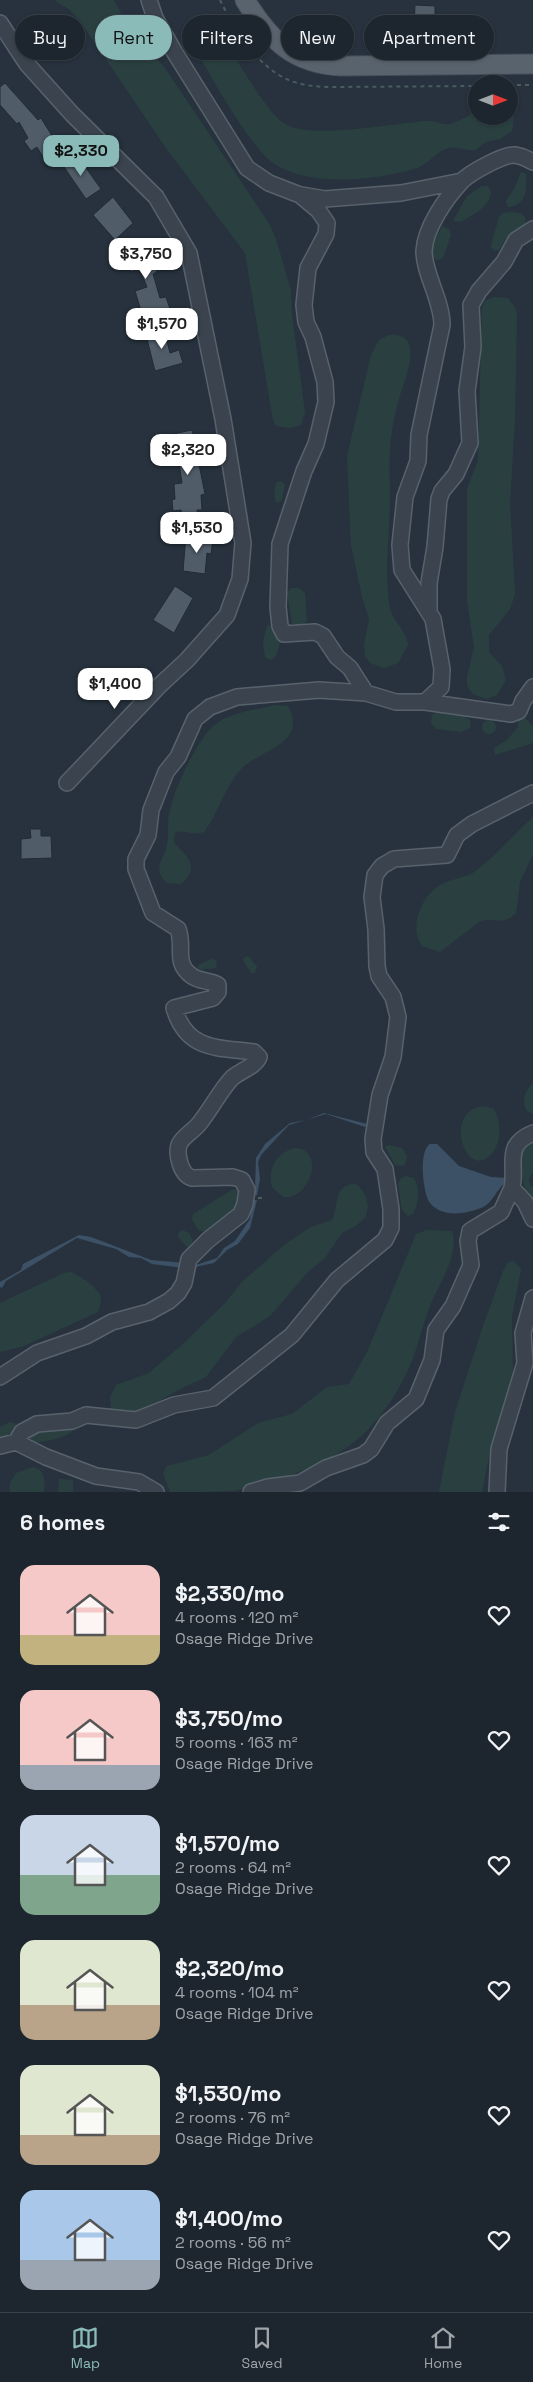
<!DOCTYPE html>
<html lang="en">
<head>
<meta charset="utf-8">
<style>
  body { margin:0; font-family:"Space Grotesk",sans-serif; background:#252e36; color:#f1f3f6; height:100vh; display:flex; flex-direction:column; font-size:19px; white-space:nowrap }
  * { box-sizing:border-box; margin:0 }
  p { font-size:16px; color:#a0a5aa }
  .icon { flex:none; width:28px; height:28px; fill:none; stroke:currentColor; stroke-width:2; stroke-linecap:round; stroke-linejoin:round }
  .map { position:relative; height:1492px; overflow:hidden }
  .details { display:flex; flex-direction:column; background:#1d262e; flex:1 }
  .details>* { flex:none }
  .banner { position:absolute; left:15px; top:15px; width:504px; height:45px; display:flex; gap:10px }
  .needle { width:32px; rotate:90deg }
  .buttons { position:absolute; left:468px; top:75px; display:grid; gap:10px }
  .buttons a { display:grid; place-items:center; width:50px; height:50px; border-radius:50%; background:#1d262e; box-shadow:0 1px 4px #0004,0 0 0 1px #3b434a; font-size:25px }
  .price { position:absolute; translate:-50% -42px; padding:0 11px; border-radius:10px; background:#fff; color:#222; font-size:16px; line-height:32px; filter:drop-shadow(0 1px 2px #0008) }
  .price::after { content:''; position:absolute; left:50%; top:30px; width:15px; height:11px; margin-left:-8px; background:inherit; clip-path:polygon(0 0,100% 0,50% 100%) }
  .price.on { background:#8bbbb9; color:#111 }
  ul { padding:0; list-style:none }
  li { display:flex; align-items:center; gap:15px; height:125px; padding:0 20px }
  li span { display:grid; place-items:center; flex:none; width:140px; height:100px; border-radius:15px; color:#555 }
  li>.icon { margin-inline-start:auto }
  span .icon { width:60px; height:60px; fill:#fffc; stroke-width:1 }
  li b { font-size:21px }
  h2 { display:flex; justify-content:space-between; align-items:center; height:60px; padding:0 20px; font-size:21px }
  .tag { padding:0 18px; border-radius:22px; background:#1d262e; box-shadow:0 1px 4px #0004,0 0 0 1px #3b434a; font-size:18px; line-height:45px }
  .tag.on { background:#8bbbb9; color:#111 }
  .tab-bar { display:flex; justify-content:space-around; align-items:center; height:70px; border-top:1px solid #3b434a; background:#1d262e; font-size:14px; color:#a0a5aa }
  .tab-bar a { display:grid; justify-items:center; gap:2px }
  .tab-bar .on { color:#8bbbb9 }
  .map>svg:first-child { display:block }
  .green { fill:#2a4040 }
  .water { fill:#3d5166 }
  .building { fill:#505d69; stroke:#212b36 }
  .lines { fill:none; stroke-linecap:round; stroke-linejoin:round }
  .minor-casing { stroke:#58626c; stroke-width:18 }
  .major-casing { stroke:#444d58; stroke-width:21 }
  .path { stroke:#495d5e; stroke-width:2; stroke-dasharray:4 4; stroke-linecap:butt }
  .minor { stroke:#3b444e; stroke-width:15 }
  .major { stroke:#59636e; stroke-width:19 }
</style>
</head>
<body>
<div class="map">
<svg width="533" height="1492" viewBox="0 0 533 1492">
  <rect width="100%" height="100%" fill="#27323e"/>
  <path class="green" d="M54,0H114L121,13L124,36L130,42L150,52L165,68L270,225L277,242L291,291L292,315L305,412L301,425L290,428L276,426L273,420L245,253L166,148L80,21L69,9Z
    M203,30L219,35L225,41C237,60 267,113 285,124C310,140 395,123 427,121C435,121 443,125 450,124C455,123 473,115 476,110V116H509V107L514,117L512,131L500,139L486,142L475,150C466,151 457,146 449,148C436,151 429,164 417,168C376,181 295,190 263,154C239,127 213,80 195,48L198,35Z
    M521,172L526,174C527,189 527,205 508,207L506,201L515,187Z
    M482,186H488L491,193C488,209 473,214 461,222L453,221L467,196Z
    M509,212L520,213L525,217C527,230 513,231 506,239C503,242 502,247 499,250L495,251L491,248V245L499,217L503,213Z
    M442,226L449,229L451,235L443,258L437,260L432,256V247Z
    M494,297L508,298L516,309L517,315L515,419L510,503L515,594L510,609L489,635V652L502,666L506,680L497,695L486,699L473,694L467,686V677L474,647L467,601V488L478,461L482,307L485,301Z
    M389,335C427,332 404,380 399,399C396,410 393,421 392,432C388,457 390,480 390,505C389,539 384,573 390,608C393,622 407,631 408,645L398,663L384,668L370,663L365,656L364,645L369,619L362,597L351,545L347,456L371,355L379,340Z
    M281,481L285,484L282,500L277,503C273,498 274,488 277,482Z
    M291,588H299L305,593L307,620L304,625L292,624L287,593Z
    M267,625L273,626L280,643L276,656L271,660L265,657L263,642Z
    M276,705L288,706C294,715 295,726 289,735C281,748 254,756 242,768C225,786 219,811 205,831C195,838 185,828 175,833L174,843C187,856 201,867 181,884L167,883C151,869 164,860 167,845C169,835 167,824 169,814C174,789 194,747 211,728C226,712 256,710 276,705Z
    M440,711L463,715L471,721L470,728L461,732L436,729L431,723L432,715Z
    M523,716L533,726V743L495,755L494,748L507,740L518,727V718Z
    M482 727a7 7 0 1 1 14 0a7 7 0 1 1-14 0Z
    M533,817V854L520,882L516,913C502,928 493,915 479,922L440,952L422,946C408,927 422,894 442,884C454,878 467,878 477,870C496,855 515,834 533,817Z
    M248,956L257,966L255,973H251L243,960L245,957Z
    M211,959L217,961L216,968L198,970V965Z
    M533,1083V1114L527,1111C521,1100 525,1091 533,1083Z
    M483,1106L493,1108C499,1116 501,1131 498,1141C497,1147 492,1154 488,1157C465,1176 443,1112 483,1106Z
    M533,1141V1172L529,1179L530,1185L533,1187V1199C520,1191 514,1149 533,1141Z
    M389,1145L402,1148L407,1156L405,1164L402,1166L395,1165L385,1147Z
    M295,1148C327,1150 309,1201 283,1197L272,1187C267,1169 276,1153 295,1148Z
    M406,1176L414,1178C420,1187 419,1205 413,1214L408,1216L402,1210L398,1184L401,1178Z
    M353,1184L358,1185L366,1196L368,1206L366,1216L356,1226L342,1233L325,1258L309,1271L270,1316L236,1337L206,1377L176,1391L138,1414L114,1411L111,1409L110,1397L116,1385L149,1373L184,1343L225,1303L242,1282L284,1245L311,1227L332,1220C339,1207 333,1186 353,1184Z
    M233,1189L239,1191L241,1196L234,1212L205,1232L198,1230L192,1219L193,1214Z
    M183,1230L189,1233L193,1240L191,1245L187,1247L178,1237L179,1232Z
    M427,1230L452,1231C460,1255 438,1285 430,1306C421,1329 417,1353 406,1374C375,1436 340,1460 275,1480C261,1484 246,1490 231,1491C211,1492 190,1492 170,1492L163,1473L167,1466L209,1455L258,1423L292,1414L327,1387L349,1384L368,1350L416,1234Z
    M514,1261L521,1269L512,1316L513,1377L488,1461L482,1492H439L455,1412L483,1326L503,1271L508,1262Z
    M70,1272C77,1273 94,1286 99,1293C103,1298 100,1307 98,1312L24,1346L0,1352V1303L64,1273Z
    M10,1422L16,1424L17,1429L0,1441V1427Z
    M55,1428H72L73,1430C69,1437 39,1444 31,1442L30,1438L32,1434Z
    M33,1467C46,1470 45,1481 44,1492H10V1483L16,1473Z
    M59,1479L73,1480V1492H58Z"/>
  <path class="water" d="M324,1113L367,1124L365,1127L326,1114L289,1125L261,1155L258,1162L260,1179L257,1195H253L255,1189L256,1158L265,1144L290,1123L306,1120Z
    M430,1144H437L459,1166L491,1177L508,1178L507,1182C496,1188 494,1203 481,1208C465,1214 442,1218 430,1203C423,1194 418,1151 430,1144Z
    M252,1200H257L250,1228L238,1244L227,1250L214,1263L195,1267L193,1266L217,1258L224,1248L235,1241L250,1219Z
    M79,1235L91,1237L151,1260L185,1263L184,1268L152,1264L141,1258L129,1257L116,1249L77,1238L6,1281L2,1288L0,1287V1282L21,1270L23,1264Z"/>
  <path class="building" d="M415,5L435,6V26H414Z
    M5,83L38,120L41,118L62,152L46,162L37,147L31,151L24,141L28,138L19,122L17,124L0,105V87Z
    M76,154L101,189L86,199L62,164Z
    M113,197L133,223L115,240L93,215Z
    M135,243L137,246L145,243L157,272L153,274L160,298L166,297L170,309L152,315L151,311L142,314L135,291L147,287L139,268L131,272L124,248Z
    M163,326L170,353L179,350L183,363L155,371L145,331Z
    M192,430L205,494L201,495L202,510H197L198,516L182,518L181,510L173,511L172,500L175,499L174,484L182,483L179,463L173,464L171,453L176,452L173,434Z
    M186,535L213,538L211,554L207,553L205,574L183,571Z
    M175,586L193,598L174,633L153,620Z
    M30,829H41V836H51L52,858L21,859V839L31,838Z"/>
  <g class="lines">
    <g class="minor-casing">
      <path id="minor" d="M149,0L155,18L175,53L247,168L269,183L300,195L318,210L327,223L326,234L308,268L304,305L306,322L313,337L325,382L326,402L316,444L304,471L280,544L278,607L280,626L284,634L315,632L323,636L337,657L350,668L366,693
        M0,23L27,64L72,114L156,197L189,253L223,419L243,543L240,579L227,615L187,660L159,686L67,783
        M302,195L325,199L401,193L462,181
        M429,610V583L435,547L439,499L442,491L456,474L470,443L467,391L473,347L471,305L479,291L504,262L516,240L533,229
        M425,702L441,687L442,669L433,619L402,570L400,545L405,497L418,461L419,435L442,325C442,300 424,274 424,251C425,228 446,198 461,182C469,173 504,154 515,155C521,156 528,159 533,162
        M533,1133C503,1145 517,1165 512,1188L525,1202L533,1219
        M0,1377L37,1353L86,1336L112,1322L149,1312L169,1301L178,1293L184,1283L189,1259L208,1240L241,1214L245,1204L247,1190L242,1180L233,1177L192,1178C181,1175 176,1155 179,1145C182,1137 192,1132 198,1125C210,1111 219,1092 232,1078C240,1071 256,1066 259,1057L254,1052C216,1047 187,1051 174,1008L213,998L218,992V985C211,980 200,982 192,976C173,963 185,947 178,929L153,913L136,869V859L148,835L151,810L166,772L178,757L195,719L210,707L237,697L319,690L366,693L396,702H425L511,714L519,711L523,701L533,687
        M16,1442L22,1432L37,1424L72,1421L86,1415L136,1420L174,1405L213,1398L292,1335L337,1280L385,1240L391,1228V1209L385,1169L374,1152L373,1139L380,1095L393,1057L398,1017L393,997L379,976L377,966L376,929L372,897L375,875L382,866L394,859L447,855L457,835L472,824L533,793
        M0,1446L16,1442L46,1457L96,1476L139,1482L156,1492
        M251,1492L268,1487L300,1483L326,1468L363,1455L371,1449L387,1423L416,1399L432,1360L436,1330L453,1306L471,1265L468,1241L470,1231L501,1212L512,1188
        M497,1492L499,1449L525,1363L523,1333L533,1298"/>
    </g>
    <g class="major-casing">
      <path id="major" d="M245,0C269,39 293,64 341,66L533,64"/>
    </g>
    <path class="path" d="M220,0C234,29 259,69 291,81C305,86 319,87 334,87L476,86
      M509,85H531
      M258,1198H266"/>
    <use href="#minor" class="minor"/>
    <use href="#major" class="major"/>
  </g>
</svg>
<div class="buttons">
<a><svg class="needle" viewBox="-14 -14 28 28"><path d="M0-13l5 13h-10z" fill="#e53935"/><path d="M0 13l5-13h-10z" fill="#a0a5aa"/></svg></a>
</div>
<b class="price on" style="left:81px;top:177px">$2,330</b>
<b class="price" style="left:146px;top:280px">$3,750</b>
<b class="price" style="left:162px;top:350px">$1,570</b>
<b class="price" style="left:188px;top:476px">$2,320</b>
<b class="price" style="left:197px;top:554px">$1,530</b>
<b class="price" style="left:115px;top:710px">$1,400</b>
<div class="banner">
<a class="tag">Buy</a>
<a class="tag on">Rent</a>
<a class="tag">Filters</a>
<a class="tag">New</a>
<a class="tag">Apartment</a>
</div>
</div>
<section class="details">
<h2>6 homes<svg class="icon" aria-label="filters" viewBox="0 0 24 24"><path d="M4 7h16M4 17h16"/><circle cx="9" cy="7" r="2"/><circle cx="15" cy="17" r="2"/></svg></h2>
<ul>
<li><span style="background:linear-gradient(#f6c9c9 70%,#c2b280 0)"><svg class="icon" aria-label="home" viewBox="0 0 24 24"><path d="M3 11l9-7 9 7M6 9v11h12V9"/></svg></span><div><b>$2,330/mo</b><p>4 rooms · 120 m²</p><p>Osage Ridge Drive</p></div><svg class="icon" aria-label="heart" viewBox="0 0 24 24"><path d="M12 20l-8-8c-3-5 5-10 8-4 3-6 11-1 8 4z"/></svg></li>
<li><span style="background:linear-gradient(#f6c9c9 75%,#9aa5b1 0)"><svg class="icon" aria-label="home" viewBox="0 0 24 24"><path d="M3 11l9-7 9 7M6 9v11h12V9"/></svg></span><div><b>$3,750/mo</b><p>5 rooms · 163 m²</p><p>Osage Ridge Drive</p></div><svg class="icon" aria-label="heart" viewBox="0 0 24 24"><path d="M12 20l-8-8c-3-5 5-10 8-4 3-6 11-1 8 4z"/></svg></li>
<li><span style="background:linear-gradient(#c9d6e8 60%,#7fa58c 0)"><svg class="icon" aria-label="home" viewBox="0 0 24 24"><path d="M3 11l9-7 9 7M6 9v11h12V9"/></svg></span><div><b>$1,570/mo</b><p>2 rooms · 64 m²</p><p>Osage Ridge Drive</p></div><svg class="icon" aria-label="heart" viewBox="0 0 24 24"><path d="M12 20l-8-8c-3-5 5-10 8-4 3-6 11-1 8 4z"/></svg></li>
<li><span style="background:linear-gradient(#dfe7d0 65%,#b9a48a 0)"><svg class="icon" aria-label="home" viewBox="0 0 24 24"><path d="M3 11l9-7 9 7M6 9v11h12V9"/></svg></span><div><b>$2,320/mo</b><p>4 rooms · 104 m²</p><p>Osage Ridge Drive</p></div><svg class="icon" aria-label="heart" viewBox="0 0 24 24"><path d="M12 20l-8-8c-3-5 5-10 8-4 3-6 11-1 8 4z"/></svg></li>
<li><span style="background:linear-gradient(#dfe7d0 70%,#b9a48a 0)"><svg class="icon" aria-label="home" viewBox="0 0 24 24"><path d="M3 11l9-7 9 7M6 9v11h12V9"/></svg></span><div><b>$1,530/mo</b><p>2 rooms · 76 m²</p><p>Osage Ridge Drive</p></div><svg class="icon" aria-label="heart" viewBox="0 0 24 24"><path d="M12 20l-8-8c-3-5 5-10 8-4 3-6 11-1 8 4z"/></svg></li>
<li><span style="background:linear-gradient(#a9c7e8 70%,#9aa5b1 0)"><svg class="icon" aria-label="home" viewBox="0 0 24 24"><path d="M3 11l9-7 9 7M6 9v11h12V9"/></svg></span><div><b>$1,400/mo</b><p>2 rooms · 56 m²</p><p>Osage Ridge Drive</p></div><svg class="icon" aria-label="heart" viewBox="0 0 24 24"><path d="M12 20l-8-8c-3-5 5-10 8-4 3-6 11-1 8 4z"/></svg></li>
</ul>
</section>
<nav class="tab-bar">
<a class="on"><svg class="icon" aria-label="map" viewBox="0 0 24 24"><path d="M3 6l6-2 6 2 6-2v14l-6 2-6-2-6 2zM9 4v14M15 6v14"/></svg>Map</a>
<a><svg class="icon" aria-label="saved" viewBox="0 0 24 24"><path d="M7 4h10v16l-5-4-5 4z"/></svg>Saved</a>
<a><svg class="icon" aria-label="home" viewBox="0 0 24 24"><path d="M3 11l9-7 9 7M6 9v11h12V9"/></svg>Home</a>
</nav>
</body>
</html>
